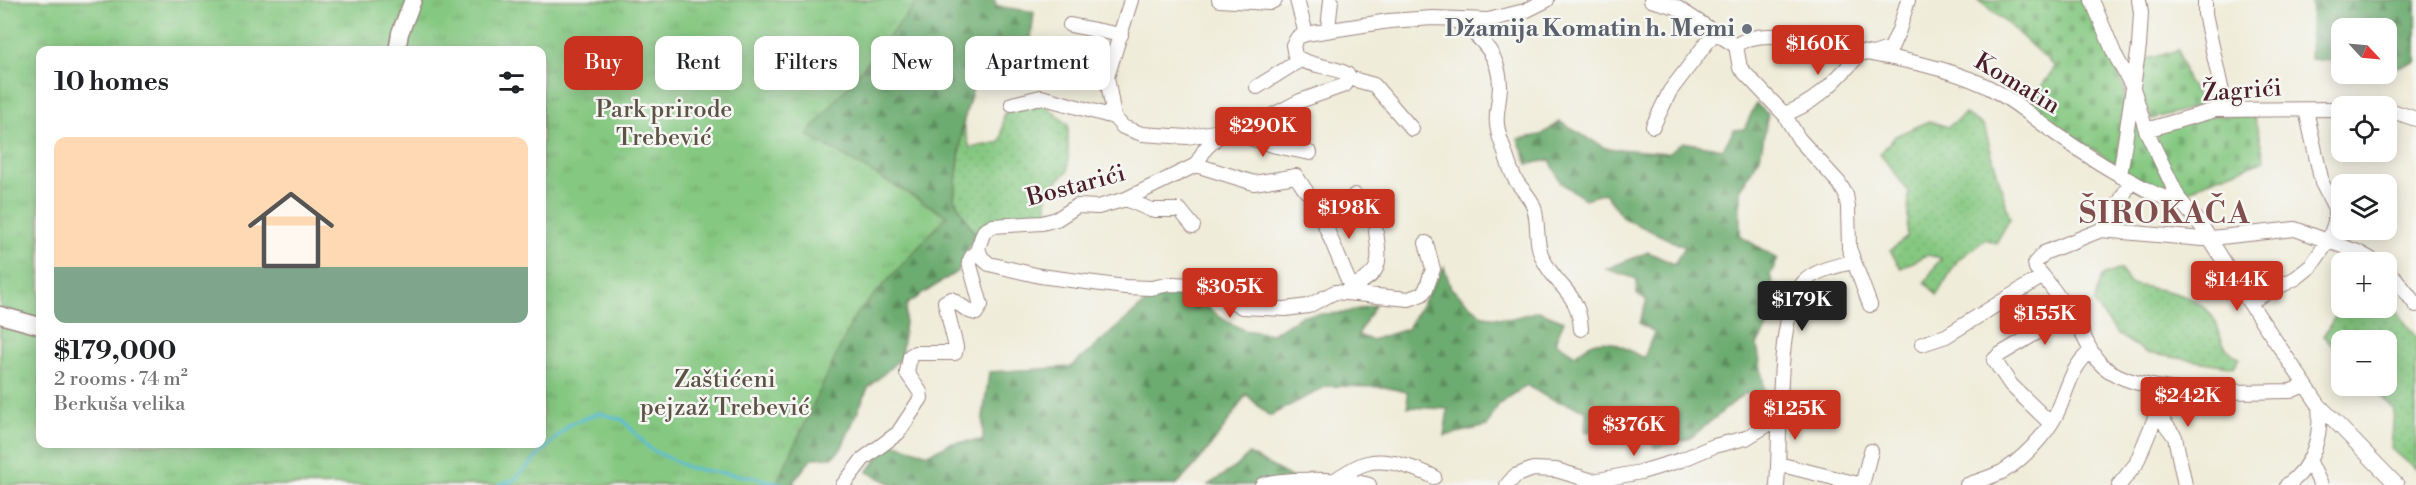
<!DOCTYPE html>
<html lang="en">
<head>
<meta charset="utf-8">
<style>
  body { margin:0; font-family:"Libre Bodoni",serif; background:#f6f6f6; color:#202124; height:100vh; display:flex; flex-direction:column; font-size:22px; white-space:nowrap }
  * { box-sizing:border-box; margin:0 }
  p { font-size:20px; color:#757577 }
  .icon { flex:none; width:33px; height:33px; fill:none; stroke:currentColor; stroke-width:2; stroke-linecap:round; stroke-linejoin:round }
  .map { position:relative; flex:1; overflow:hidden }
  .details { position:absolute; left:36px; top:46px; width:510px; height:402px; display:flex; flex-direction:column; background:#fff; border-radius:12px; box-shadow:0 3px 15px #0003 }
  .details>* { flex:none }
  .top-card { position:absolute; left:564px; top:36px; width:570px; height:54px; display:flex; gap:12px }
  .needle { width:39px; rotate:116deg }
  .buttons { position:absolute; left:2331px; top:18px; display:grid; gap:12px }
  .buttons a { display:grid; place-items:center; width:66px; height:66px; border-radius:12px; background:#fff; box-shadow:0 3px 15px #0003; font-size:30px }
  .price { position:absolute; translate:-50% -51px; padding:0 14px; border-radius:6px; background:#c8321e; color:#fff; font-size:20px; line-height:39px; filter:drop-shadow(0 2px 3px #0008) }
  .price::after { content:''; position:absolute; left:50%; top:36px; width:18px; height:14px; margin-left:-9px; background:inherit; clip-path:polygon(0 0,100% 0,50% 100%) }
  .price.selected { background:#222; color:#fff }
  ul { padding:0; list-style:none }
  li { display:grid; align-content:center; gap:12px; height:318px; padding:0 18px }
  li+li { border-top:2px solid #e0e0e0 }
  li span { display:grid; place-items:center; height:186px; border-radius:12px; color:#555 }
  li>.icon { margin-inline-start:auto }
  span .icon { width:108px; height:108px; fill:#fffc; stroke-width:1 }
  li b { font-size:26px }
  h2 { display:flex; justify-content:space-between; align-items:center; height:72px; padding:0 18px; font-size:26px }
  .pill { padding:0 21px; border-radius:12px; background:#fff; box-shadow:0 3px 15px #0003; font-size:21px; line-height:54px }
  .pill.selected { background:#c8321e; color:#fff }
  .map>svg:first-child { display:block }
  .grass { fill:url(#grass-dots); stroke:#687456; stroke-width:1.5 }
  .forest { fill:url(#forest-firs); stroke:#5b664d; stroke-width:1.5 }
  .cemetery { fill:url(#cemetery-stones); stroke:#687456; stroke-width:1.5 }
  .park { fill:url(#park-tufts); stroke:#687456; stroke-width:1.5; fill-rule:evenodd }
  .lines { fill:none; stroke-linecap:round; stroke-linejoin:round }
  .stream { stroke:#5bbdd9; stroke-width:3 }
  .minor-casing { stroke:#9c8682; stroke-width:16 }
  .major-casing { stroke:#9c8682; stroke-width:19 }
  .minor { stroke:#fff; stroke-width:14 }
  .major { stroke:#fff; stroke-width:16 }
  .worship-dot { fill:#6b7280; stroke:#f6f6f2; stroke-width:2 }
  .labels { text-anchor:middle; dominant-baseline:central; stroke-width:5; stroke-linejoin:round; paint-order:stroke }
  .worship-label { font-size:24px; font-weight:bold; fill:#5b616d; stroke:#f6f6f2; text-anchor:end }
  .street-label { font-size:24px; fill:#4a1f2b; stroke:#f6f6f2 }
  .park-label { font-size:24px; fill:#5c5245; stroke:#f6f6f2 }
  .district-label { font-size:30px; font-weight:bold; letter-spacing:1.5px; fill:#814e4d; stroke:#f6f6f2 }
</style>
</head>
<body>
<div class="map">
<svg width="2416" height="485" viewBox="0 0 2416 485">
  <defs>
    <pattern id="grass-dots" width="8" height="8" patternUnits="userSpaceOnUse" patternTransform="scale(1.5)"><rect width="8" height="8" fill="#85c881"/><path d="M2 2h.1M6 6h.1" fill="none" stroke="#74ab70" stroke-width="1.8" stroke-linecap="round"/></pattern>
    <pattern id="forest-firs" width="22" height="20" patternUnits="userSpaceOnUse" patternTransform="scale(1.5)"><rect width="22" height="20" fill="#6cac6f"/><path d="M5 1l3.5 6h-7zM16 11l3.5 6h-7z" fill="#5b8b5b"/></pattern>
    <pattern id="cemetery-stones" width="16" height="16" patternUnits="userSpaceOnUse" patternTransform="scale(1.5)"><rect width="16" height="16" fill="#85c881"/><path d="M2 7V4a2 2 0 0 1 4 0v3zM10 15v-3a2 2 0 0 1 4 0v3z" fill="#74ab70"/></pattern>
    <pattern id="park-tufts" width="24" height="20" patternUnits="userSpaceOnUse" patternTransform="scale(1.5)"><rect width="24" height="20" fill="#85c881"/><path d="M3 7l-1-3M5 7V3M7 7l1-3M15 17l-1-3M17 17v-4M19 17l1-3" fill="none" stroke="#74ab70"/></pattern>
  </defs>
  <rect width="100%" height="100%" fill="#f6f6f2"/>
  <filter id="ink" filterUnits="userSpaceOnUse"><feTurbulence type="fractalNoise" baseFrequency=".0167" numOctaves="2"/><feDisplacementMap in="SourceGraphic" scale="12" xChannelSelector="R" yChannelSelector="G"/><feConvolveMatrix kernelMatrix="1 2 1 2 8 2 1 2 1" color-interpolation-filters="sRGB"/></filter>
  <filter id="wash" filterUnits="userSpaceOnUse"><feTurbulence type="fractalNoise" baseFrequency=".008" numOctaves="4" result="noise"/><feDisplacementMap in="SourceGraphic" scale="24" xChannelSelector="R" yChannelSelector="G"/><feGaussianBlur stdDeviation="1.35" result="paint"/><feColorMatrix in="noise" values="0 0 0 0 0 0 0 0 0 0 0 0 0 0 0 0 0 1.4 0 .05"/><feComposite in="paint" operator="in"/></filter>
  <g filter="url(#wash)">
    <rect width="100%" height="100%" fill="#efecd9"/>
    <path class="grass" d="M1042,102L1068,125V171L1047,190V215L1000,220L975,234L954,200L963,124L970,148L1001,142L1004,113Z
      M1965,114L1984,126L2010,219L1996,243L1986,239L1957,261L1937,295L1925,282L1941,258L1927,255L1901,268L1890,251L1907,237L1909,192L1880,154L1895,136L1929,121L1948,127Z
      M2120,269L2130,284C2157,290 2194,291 2212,316C2225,334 2214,343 2239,358L2234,367L2147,353L2118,335L2094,303L2102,276Z
      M2341,292L2342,308H2386L2387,292L2395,309L2416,337V469L2391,449L2394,410L2371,386H2386V340H2342L2341,355L2323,336L2338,312Z"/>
    <path class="forest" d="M497,0H995L996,6L1034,12L1028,66L981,59L963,124L954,199L975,234L958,271L907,304L901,358L868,388L841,449L833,457L812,458L793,482L795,485H0V326L40,444H542V51Z
      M2312,0H2416V62L2396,67L2387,66L2386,28H2342L2341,62L2310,59Z
      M1756,104L1768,114L1760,157L1740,189V236L1778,259L1770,275L1780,307L1757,344L1765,393L1744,394L1689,439L1655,448L1649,438L1623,430L1585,432L1586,410L1548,398L1527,385L1498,405L1487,426L1444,436L1448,409L1408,407L1407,392L1384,387L1327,386L1269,416L1246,394C1226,427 1204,458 1176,485H894L867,472L890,442L928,454L951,443L983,440V417L989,372L1071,367L1145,303L1170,294L1192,295L1220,317L1243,330L1272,334L1303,315L1343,313L1375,305L1358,335L1371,340L1407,329L1444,267L1451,288L1483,316L1509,319L1539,311L1564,321L1555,342L1575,355C1602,330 1615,344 1644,358L1654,332L1639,323L1647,300L1637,294V279L1606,269L1648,252L1674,264L1685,247L1623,218L1605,193L1585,199L1561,183L1550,160L1528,164L1518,139L1541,135L1560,122L1605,148L1668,153L1683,142L1723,149L1734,130L1744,129Z
      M1249,454L1302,483L1344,485H1208L1236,467Z"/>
    <path class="cemetery" d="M1978,0H2088L2125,90L2117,161L2112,162L2028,106L2055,67L2009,25Z
      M2178,50L2187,81L2203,103L2196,107L2151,119L2140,92V61Z
      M2132,105L2135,119L2167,184L2168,189L2166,191L2122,170Z
      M2211,116H2254L2265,160L2205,182L2185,194L2172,176L2154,131Z"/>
    <path class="park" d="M0,0H919L807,135L947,216L854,317L776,485H0ZM40,51H542V444H40Z"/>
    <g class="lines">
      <path class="stream" d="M498,485L514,480L570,424L599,413L623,420L650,449L689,468L757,478L785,485"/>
    </g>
  </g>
  <g filter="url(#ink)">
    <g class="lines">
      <g class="minor-casing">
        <path id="minor" d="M1131,0L1107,77L1114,117L1123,127L1142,134L1187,137L1225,130L1276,146L1310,153
          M1219,0L1269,3L1275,0
          M1297,0L1306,34
          M1651,0L1676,7L1736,46
          M2092,0L2114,53L2133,88L2146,130L2179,199L2203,228L2249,302L2319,405L2397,485
          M2205,0V14L2222,92L2215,110
          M1456,21C1480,35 1500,55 1500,86C1499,111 1492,117 1502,144C1506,155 1509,168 1515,179C1520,188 1529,195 1533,205C1540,222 1534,242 1543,259C1557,288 1579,292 1581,329
          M1070,25L1121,35
          M1328,29L1331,0
          M1736,46C1759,27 1798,40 1824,45C1878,56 1934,62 1984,85C2007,96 2028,113 2048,128C2074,147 2101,165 2129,180C2146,189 2160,199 2179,199
          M1736,46L1740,68L1784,114L1799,139L1839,183L1846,195L1848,207L1849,248L1870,305
          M1873,54L1891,48L1899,30L1908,0
          M1349,78L1374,85L1412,129
          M1257,87L1300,60
          M1012,104L1041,97L1114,117
          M2386,109L2416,119
          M1784,114C1818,103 1837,78 1861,53
          M1653,126L1670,91L1715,32
          M2146,130L2215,110L2342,109
          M1196,165L1254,183L1296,176L1306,191
          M2120,176L2139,46L2141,13L2139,0
          M1126,199L1151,210H1180L1193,226
          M2101,230L2202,239L2295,229L2358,252L2376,262
          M1426,243L1433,269L1426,289L1422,294L1409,299L1335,292L1308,306L1286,309L1242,307L1211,289L1195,285L1171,284L1151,288L1125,287L1040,276L989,264L981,257L978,248L984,231L993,226L1042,223L1057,219L1077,206L1098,207L1126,199L1196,165L1205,149L1225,130L1256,124L1300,101L1345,85L1349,78L1347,74C1331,65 1309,67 1295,56L1293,45L1298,37L1306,34L1389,21L1433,18L1488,20L1525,11L1547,0
          M2386,271L2395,278L2416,305
          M2043,276C2056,293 2069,311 2080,329C2086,340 2090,352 2098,361C2131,400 2242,391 2291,391L2304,385
          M1351,287L1325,225L1355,195
          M1353,293L1351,287C1383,273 1380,263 1376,231
          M2249,302L2296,278L2311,266L2329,240L2335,222V208L2322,183L2306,110
          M1922,344L1946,336L2043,276L2036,268L2035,263L2044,253L2101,230L2108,224L2131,181
          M2153,388L2157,397V413L2175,437L2185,485
          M2050,423L2011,385L1994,360L1999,355L2036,333L2060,301
          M2309,460L2321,485
          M1778,464L1862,485
          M1335,480C1360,463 1372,457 1402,465C1413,468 1423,471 1434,477
          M843,485L863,459L898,433L921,398L920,392L907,373L910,356L915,353H955L956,347L945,302L951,299L969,311L976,313L981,305L969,262L972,256L978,252
          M1262,485C1282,477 1348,479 1369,485
          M1507,485L1515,476L1533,469L1556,470L1593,481L1641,472L1681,460L1714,446L1746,438L1779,418
          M1777,485C1781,442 1775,312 1803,283C1815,270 1836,266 1853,262
          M1862,485L1871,451
          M1967,485C1978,481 1991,477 2002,472C2022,460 2045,436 2056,415C2067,393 2070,367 2091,351
          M2119,485L2136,464L2157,413
          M2287,485C2313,467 2322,436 2319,405"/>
      </g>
      <g class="major-casing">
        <path id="major" d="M397,51L400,33L413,0
          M0,315L40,326"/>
      </g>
      <use href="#minor" class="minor"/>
      <use href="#major" class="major"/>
    </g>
  </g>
  <circle class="worship-dot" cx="1747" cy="29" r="6"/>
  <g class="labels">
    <g class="worship-label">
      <text x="1735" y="29">Džamija Komatin h. Memi</text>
    </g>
    <g class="street-label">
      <text transform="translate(2017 84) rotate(31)">Komatin</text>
      <text transform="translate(2242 91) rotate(-4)">Žagrići</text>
      <text transform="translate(1076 186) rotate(-15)">Bostarići</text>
    </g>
    <g class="park-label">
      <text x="664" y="110">Park prirode<tspan x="664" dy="28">Trebević</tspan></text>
      <text x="725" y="380">Zaštićeni<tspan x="725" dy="28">pejzaž Trebević</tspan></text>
    </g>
    <g class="district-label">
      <text x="2165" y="214">ŠIROKAČA</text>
    </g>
  </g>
</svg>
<div class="buttons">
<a><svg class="needle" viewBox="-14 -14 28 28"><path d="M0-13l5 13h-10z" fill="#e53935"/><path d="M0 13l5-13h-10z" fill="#757577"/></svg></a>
<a><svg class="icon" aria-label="locate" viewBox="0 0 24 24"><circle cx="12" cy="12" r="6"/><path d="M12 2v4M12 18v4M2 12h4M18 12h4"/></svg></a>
<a><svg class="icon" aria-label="layers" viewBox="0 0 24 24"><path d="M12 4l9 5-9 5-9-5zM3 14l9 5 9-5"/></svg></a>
<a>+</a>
<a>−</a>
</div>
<b class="price" style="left:1818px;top:76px">$160K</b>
<b class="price" style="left:1263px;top:158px">$290K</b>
<b class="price" style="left:1349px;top:240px">$198K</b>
<b class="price" style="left:2237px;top:312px">$144K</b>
<b class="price" style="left:1230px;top:319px">$305K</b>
<b class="price selected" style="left:1802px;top:332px">$179K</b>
<b class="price" style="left:2045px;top:346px">$155K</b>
<b class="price" style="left:2188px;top:428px">$242K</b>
<b class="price" style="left:1795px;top:441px">$125K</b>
<b class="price" style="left:1634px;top:457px">$376K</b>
<div class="top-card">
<a class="pill selected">Buy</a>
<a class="pill">Rent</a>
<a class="pill">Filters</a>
<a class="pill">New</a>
<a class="pill">Apartment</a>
</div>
<section class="details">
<h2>10 homes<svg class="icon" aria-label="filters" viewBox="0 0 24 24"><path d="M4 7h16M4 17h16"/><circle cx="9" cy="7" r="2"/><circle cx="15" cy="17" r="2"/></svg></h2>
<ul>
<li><span style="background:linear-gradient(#ffd9b3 70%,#7fa58c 0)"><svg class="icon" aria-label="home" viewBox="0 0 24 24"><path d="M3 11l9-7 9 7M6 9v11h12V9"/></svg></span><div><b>$179,000</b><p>2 rooms · 74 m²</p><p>Berkuša velika</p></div></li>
</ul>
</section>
</div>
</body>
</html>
